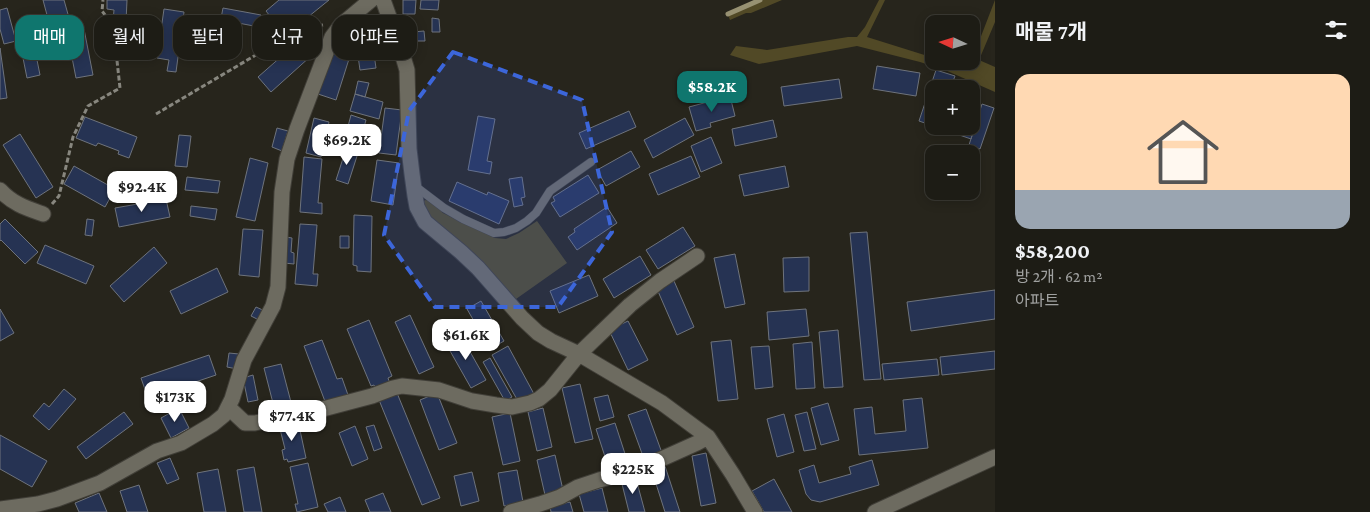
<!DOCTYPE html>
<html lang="ko">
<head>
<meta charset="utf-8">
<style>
  body { margin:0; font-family:"Crimson Pro","Noto Sans KR",serif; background:#2a2922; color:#f1f3f6; height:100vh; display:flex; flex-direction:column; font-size:19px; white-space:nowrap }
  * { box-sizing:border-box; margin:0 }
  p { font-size:16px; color:#a0a1a0 }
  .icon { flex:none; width:28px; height:28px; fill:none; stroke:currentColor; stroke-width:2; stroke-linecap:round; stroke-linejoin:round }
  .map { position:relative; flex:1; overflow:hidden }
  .details { display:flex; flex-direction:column; background:#1d1c15; width:375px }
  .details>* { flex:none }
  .top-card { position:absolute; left:15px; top:15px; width:475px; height:45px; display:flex; gap:10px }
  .needle { width:32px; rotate:274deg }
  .controls { position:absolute; left:925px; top:15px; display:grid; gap:10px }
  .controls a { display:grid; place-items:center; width:55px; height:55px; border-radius:10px; background:#1d1c15; box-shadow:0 2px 12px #0003,0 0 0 1px #3b3a34; font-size:25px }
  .price { position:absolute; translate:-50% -42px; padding:0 11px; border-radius:10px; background:#fff; color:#222; font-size:16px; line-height:32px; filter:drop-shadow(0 1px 2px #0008) }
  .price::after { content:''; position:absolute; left:50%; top:30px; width:15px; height:11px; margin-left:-8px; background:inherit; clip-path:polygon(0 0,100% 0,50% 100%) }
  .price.selected { background:#0f766e; color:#fff }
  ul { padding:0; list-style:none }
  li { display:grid; align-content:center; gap:10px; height:265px; padding:0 20px }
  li+li { border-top:1px solid #3b3a34 }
  li span { display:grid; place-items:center; height:155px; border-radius:15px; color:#555 }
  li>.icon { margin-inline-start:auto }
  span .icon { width:90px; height:90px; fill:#fffc; stroke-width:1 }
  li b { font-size:21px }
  h2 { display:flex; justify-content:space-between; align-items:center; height:60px; padding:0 20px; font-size:21px }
  .tag { padding:0 18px; border-radius:15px; background:#1d1c15; box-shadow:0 2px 12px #0003,0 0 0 1px #3b3a34; font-size:18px; line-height:45px }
  .tag.selected { background:#0f766e; color:#fff }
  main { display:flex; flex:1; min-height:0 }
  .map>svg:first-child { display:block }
  .green { fill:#514926 }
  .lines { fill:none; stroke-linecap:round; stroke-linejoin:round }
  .stream { stroke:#979172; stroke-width:5 }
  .building { fill:#263353; stroke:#6e737c }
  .lane-casing { stroke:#413f38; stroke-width:9 }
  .street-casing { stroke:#413f38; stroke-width:17 }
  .path { stroke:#88877f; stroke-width:3; stroke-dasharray:5 2.5; stroke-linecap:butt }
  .lane { stroke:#6d6b60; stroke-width:8 }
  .street { stroke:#6d6b60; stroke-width:15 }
  .marked { fill:#3c66da; fill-opacity:0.2; stroke:#3c66da; stroke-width:4; stroke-dasharray:10 6; stroke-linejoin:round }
</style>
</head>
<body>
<main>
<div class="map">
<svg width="995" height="512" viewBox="0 0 995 512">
  <rect width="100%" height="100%" fill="#27251c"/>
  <path class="green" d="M763,0H782L751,13H746L730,20L728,15Z
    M879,0H885L867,37L934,58V61H946L954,64L956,61H971V57H973L995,0V22L979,60L995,67V92L945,70L920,62L857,46L759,64L730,55L736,46L767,50L848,37H857L865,27Z
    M426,200L433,202L443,213L495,238L506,239L519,233L537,221L567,263L516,299L485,266L430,220L423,201Z"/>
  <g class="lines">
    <path class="stream" d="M728,14L760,0"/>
  </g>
  <path class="building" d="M43,0H64L71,25L51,30Z
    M107,0H127L126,22L113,21L114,10L107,9Z
    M279,0H329L282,38L270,24L274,21L266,11Z
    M403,0H416L415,14H403Z
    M421,0H439L438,10L420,9Z
    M7,8L16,41L4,44L0,29V10Z
    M223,8L261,15L259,27L233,22L229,41L217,39Z
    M164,9L184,12L176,72L167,71L169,60L157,58Z
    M432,18L439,19L440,32H432Z
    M370,26L376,68L360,70L354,28Z
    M84,29L93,75L76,78L67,32Z
    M424,31L425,41H413V32Z
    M308,33L321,47L271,92L258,77Z
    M0,48L7,98L0,99Z
    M35,50L40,75L27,78L22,53Z
    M331,53L349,59L336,100L318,94Z
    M877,66L920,73L916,96L873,89Z
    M936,70L955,76L950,89H934V126H971V124L975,126L971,139L919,121Z
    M839,79L842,98L784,106L781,87Z
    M358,81L369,83L365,97L355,94Z
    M355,94L383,102L379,119L350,111Z
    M730,96L735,116L710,123L711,127L696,131L689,107Z
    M982,104L994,108L980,149L969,145Z
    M385,108L402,110L396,155L379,153Z
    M629,111L636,127L586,149L579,133Z
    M351,115L366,120L358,149L343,145Z
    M478,116L495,119L487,161L492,162L490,174L468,170Z
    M85,117L137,137L129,158L118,154L119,151L98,143L96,146L76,138Z
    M314,118L329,122L321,157L306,153Z
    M685,118L694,135L653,158L644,140Z
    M773,120L777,137L735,146L732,129Z
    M277,128L288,131L282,151L272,147Z
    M20,134L53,187L36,198L3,145Z
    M179,135L191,136L187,167L175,166Z
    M711,137L722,163L701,172L691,146Z
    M346,149L358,153L348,184L336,180Z
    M631,151L640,167L606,186L597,170Z
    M691,156L700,177L658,195L649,174Z
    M304,157L322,159L318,203H322V214L300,212Z
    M250,158L268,163L255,221L236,217Z
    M377,160L399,163L393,205L371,201Z
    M74,166L115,189L105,207L64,184Z
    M785,166L789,187L744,196L739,175Z
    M588,175L599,193L560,217L551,203L555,201L553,197Z
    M187,177L220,181L218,193L185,190Z
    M522,177L525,197L521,198L523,205L514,207L509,179Z
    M457,182L487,195L488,192L509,201L499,224L449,201Z
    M166,199L170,217L119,227L115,208Z
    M191,206L217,209L215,220L190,216Z
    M607,207L617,223L577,250L568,237L575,232L574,229Z
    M354,215L372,216L371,272L357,271V266L353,265Z
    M5,219L38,252L25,264L1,240L0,241V224Z
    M87,219L94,220L92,236L85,235Z
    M300,224L317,225L313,274H318L317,286L295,284Z
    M683,227L695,246L658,269L646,250Z
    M243,229L263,230L259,277L239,275Z
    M867,232L881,379L864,380L850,233Z
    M340,236H349V248H340Z
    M286,237L292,238L291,252L294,253V264L284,263Z
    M45,245L94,266L86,284L37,263Z
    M154,247L167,263L124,302L110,286Z
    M735,254L745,304L725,308L714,258Z
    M640,256L651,275L614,298L603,279Z
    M809,257V291L784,292L783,258Z
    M217,268L228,292L181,314L170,291Z
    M589,275L598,296L559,313L550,291Z
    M674,281L694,327L677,335L657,289Z
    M995,290V319L911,331L907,302Z
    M481,301L504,341L490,349L467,309Z
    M256,307L265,311L261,321L251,316Z
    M0,309L14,333L0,341Z
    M806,309L809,336L769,340L767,312Z
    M410,315L434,367L419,374L395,322Z
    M369,320L392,376L388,378L390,384L376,389L374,385L371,386L347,329Z
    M628,321L648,360L628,370L609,330Z
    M838,330L843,387L824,388L819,332Z
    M460,334L486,380L471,388L445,342Z
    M322,340L337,379L342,378L348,395L326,404L304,346Z
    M731,340L738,399L718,401L711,342Z
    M812,342L815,388L796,389L793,344Z
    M508,346L534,394L519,403L492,355Z
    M769,346L773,387L755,389L751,347Z
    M995,351V369L942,375L940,357Z
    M229,353L239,354L237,369L227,367Z
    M209,355L216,375L148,398L141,378Z
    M490,358L512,397L505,401L483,362Z
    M937,359L939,375L884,380L882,364Z
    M281,364L292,406L275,411L264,368Z
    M253,375L258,400L248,402L243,378Z
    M580,384L593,439L575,443L562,388Z
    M64,389L76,399L49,430L33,416L44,403L49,407Z
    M397,393L440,498L422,505L379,400Z
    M437,393L457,443L439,450L420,400Z
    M608,395L614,417L600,421L594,398Z
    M922,398L928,448L859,455L854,409L872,407L875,434L906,431L903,400Z
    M828,403L839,440L821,445L811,408Z
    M179,408L189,428L171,438L161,418Z
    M543,408L552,447L537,451L528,412Z
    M646,409L662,453L644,459L628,415Z
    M124,412L133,424L86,459L77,447Z
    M807,412L816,449L804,451L795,415Z
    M510,413L520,461L503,465L492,417Z
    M784,414L794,452L777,457L767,419Z
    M298,421L306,458L288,462L287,459L284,460L282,450L285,449L279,425Z
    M615,423L628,463L609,469L596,429Z
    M374,425L382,448L374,451L366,427Z
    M355,426L368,459L352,466L339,433Z
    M0,435L47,461L32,487L0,469Z
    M706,453L716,503L701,506L692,456Z
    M555,455L563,490L545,495L537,460Z
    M170,458L179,479L167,484L157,463Z
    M872,460L879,485L820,502L811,500L806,494L799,470L814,465L819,483L851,474L849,467Z
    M308,463L318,507L297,512L295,504H298L290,467Z
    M664,463L680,512H665L651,468Z
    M254,467L262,512H244L237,470Z
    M218,469L226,512H204L197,473Z
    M517,470L523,502L504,506L498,473Z
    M472,472L479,501L461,506L454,476Z
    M635,475L645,512H629L621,480Z
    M774,479L792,512H764L752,491Z
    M139,485L148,512H127L120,491Z
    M602,488L608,512H584L579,494Z
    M99,493L107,512H79L75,503Z
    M383,493L391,512H370L365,500Z
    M340,497L346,512H328L324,504Z
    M570,502L573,512H551L550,506Z"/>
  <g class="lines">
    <g class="lane-casing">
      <path id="lane" d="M415,186L444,208L463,219L494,233L504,232L516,228L527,221L536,213L550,191L591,162"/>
    </g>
    <g class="street-casing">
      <path id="street" d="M383,0L401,50L407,70L409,149L412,174L415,196L417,207L425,222L461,252L478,268L522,318L538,333L551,341L579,354L662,403L708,437L733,475L755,512
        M0,190C13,204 26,208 43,214
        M228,407L245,423H255L319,410L372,396L393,388L402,386L439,390L472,401L496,405L512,407L530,403L539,399L550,390L579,354L630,305L660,281L697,256
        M0,509L38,504L57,499L100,483L157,451L181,443L213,424L224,415L232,399L244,360L273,306L278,287L282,192L287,159L297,129L332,37L341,25L371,0
        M511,512L540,504L560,497L578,487L599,480L639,469L697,443L708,437
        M875,512L995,457"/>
    </g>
    <path class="path" d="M156,114L266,49L305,28L323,25
      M52,204L59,196L73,137L88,106L120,88L114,33L109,20L102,11L103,0"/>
    <use href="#lane" class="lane"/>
    <use href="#street" class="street"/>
  </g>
  <path class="marked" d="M453,52L582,100L612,232L558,307H435L384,235L409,111Z"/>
</svg>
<div class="controls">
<a><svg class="needle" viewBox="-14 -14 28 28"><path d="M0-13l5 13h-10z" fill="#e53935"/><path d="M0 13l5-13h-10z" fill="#a0a1a0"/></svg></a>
<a>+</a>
<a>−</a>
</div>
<b class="price selected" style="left:712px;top:113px">$58.2K</b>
<b class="price" style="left:347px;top:166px">$69.2K</b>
<b class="price" style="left:142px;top:213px">$92.4K</b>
<b class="price" style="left:466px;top:361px">$61.6K</b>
<b class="price" style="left:175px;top:423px">$173K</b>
<b class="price" style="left:292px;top:442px">$77.4K</b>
<b class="price" style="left:633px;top:495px">$225K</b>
<div class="top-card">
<a class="tag selected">매매</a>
<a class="tag">월세</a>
<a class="tag">필터</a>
<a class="tag">신규</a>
<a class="tag">아파트</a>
</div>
</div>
<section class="details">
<h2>매물 7개<svg class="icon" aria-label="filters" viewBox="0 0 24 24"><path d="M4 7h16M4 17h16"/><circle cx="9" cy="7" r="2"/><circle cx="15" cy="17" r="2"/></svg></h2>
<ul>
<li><span style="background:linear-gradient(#ffd9b3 75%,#9aa5b1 0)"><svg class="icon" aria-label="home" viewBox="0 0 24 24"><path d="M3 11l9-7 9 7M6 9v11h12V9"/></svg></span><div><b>$58,200</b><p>방 2개 · 62 m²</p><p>아파트</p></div></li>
</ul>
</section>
</main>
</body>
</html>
